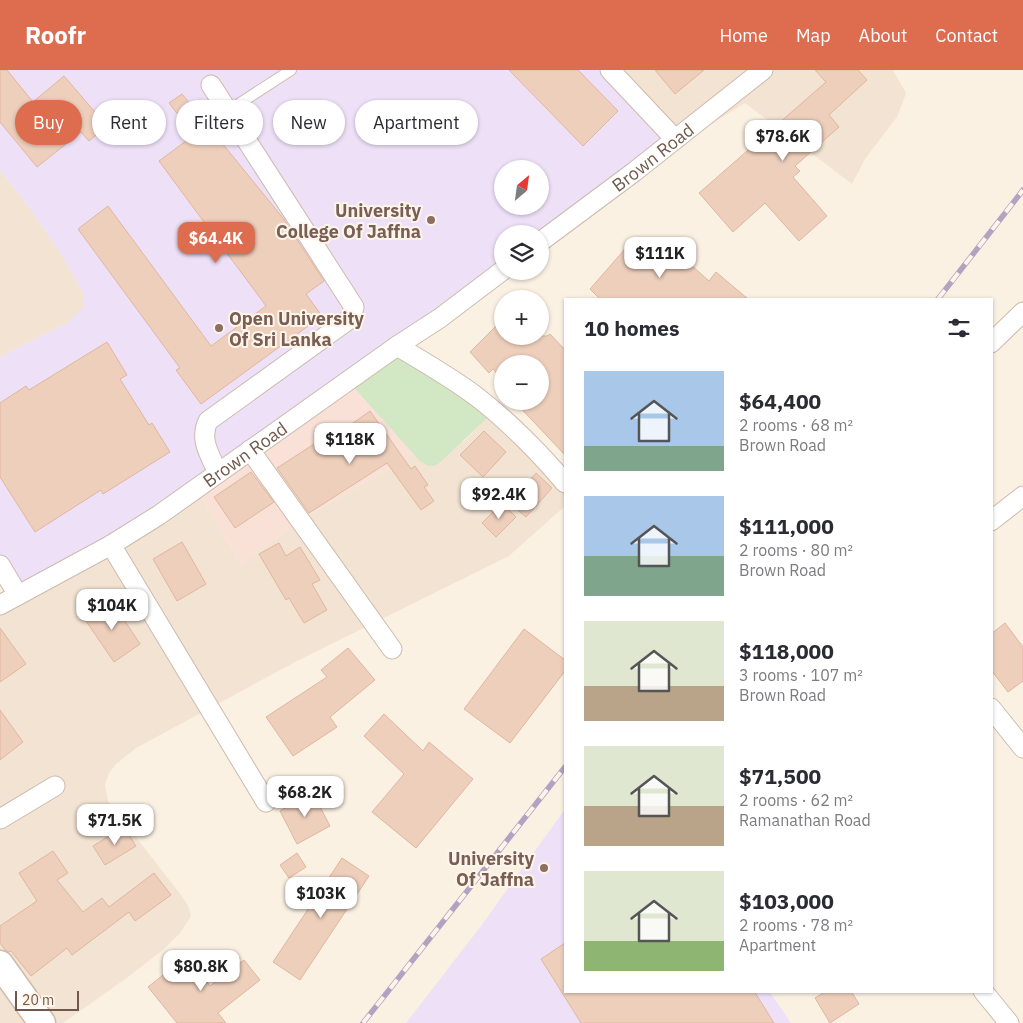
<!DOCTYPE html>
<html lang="en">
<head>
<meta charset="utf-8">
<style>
  body { margin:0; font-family:"IBM Plex Sans",sans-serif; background:#f7f7f7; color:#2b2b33; height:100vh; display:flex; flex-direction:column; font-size:19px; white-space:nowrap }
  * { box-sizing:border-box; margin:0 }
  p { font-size:16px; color:#7c7c81 }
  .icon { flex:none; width:28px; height:28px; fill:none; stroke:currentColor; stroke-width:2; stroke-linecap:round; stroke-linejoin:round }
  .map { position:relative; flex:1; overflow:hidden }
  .side { position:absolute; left:564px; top:228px; width:429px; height:695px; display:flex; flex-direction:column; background:#fff; border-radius:0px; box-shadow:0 1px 4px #0004 }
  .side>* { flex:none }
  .banner { position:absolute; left:15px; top:30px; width:474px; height:45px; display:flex; gap:10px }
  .needle { width:32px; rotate:29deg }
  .tools { position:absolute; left:494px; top:90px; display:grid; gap:10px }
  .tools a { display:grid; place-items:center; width:55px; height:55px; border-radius:50%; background:#fff; box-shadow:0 1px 4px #0004; font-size:25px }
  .scale { position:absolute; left:15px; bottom:12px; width:64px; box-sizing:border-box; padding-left:5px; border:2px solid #71584b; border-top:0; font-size:14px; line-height:18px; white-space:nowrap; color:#71584b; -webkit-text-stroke:4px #fef5e9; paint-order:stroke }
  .price { position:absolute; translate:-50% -42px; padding:0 11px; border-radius:10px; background:#fff; color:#222; font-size:16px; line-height:32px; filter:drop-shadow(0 1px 2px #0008) }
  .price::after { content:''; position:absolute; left:50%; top:30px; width:15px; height:11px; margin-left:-8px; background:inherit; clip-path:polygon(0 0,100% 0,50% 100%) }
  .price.current { background:#de6c4f; color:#fff }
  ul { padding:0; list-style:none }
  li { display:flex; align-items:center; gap:15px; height:125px; padding:0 20px }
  li span { display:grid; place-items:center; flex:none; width:140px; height:100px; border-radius:0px; color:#555 }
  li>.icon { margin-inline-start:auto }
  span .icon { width:60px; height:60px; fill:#fffc; stroke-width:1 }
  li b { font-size:21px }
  h2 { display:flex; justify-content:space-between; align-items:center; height:60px; padding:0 20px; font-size:21px }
  .tag { padding:0 18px; border-radius:22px; background:#fff; box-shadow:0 1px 4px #0004; font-size:18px; line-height:45px }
  .tag.current { background:#de6c4f; color:#fff }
  header { display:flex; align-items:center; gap:30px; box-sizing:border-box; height:70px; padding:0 25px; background:#de6c4f; color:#fff }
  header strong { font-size:24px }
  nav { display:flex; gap:28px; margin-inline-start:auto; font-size:18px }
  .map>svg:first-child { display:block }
  .residential { fill:#f2e3d2 }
  .commercial { fill:#fae1d7 }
  .education { fill:#eee0f7; fill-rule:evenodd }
  .green { fill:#d2e7c3 }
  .building { fill:#eecfbc; stroke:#e0b69e }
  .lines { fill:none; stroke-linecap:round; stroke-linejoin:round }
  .service-casing { stroke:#cdbbad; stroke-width:12 }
  .minor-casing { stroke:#cdbbad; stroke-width:21 }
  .secondary-casing { stroke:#d0baab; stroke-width:29 }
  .service { stroke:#fff; stroke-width:10 }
  .minor { stroke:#fff; stroke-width:19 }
  .secondary { stroke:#fff; stroke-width:26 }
  .rail-casing { stroke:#b3a3c3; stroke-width:5.5 }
  .rail { stroke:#fef5e9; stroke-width:4; stroke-dasharray:11; stroke-linecap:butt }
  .education-dot { fill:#8d6e63; stroke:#fef5e9; stroke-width:2 }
  .labels { text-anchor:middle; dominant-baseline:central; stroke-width:4; stroke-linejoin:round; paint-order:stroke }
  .street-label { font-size:18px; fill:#71584b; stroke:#fef5e9 }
  .education-label { font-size:18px; font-weight:bold; fill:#785e54; stroke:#fef5e9; text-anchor:end }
</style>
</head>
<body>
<header>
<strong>Roofr</strong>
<nav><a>Home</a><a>Map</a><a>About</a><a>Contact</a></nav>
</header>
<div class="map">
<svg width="1023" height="953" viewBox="0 0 1023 953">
  <rect width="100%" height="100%" fill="#fbf1e3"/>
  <path class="residential" d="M609,0H893L906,23L897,47L865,89L852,114L745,33L677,75Z
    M0,100L28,136L62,185L84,225L85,237L67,253L0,287Z
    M494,342L565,413V436L509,486L297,591L136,678L116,694L109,703L105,715L108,731L184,829L189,838L191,846L180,863L164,879L128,907L63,953H0V535L196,418L241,494L301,450L414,384L419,390L464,371Z"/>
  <path class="commercial" d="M348,311L414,384L301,450L241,494L196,418Z"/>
  <path class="education" d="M0,0H609L677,75L540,164H502V201L159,445L24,521L0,484V287L67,253L84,237V225L62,185L28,136L0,100ZM502,99H540V136H502Z
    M565,739V921H769L791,953H406L481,856Z"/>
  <path class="green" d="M397,276L494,342L438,394C430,398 426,395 419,390L348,311Z"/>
  <path class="building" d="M0,0H7L33,32L64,6L107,56L89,71L81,62L37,97L0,52Z
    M509,0H578L618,41L583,76Z
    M655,0H704L675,24Z
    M815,0H858L867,10L829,45L839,57L795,96L800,101L793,107L827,146L799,171L765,133L733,162L699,123L826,12Z
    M182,24L283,148L324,211L306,224L322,246L201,334L176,300L180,298L78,159L108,136L211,276L266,236L159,91L194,65L169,33Z
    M664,171L709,211L716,202L748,229H600L590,219L625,179L643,194Z
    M502,250V266H547L550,264L565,280V385L514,331H540V294H502V309L493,299L489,303L470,282Z
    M107,272L127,305L120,309L149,355L152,353L170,382L103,424L101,420L35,462L0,407V333L26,316L29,320Z
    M370,341L411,399L415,396L428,415L424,417L434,431L421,440L387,393L309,443L277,398L325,367L328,371Z
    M484,361L506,382L483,407L460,385Z
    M251,402L274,432L235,458L214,427Z
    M536,403L552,418L526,447L510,433Z
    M502,433L516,447L496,467L482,453Z
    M182,472L206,514L177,531L153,489Z
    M279,473L286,486L300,477L320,510L312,514L327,540L304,553L289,528L286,530L259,484Z
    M111,530L140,574L114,592L84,548Z
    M1005,553L1023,577V611L1008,622L991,600V564Z
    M0,558L26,594L0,612Z
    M524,559L565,590V601L510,673L464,639Z
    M348,578L375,610L330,647L337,657L293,686L266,647L327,607L321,600Z
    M0,640L23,672L0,690Z
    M384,644L423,681L429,672L473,709L416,778L372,742L404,704L364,666Z
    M313,723L330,756L297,774L280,741Z
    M124,757L136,776L105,795L93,776Z
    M53,781L68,803L57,810L83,842L102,828L109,837L154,803L171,825L135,851L129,842L72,885L67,878L31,906L11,881L9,882L5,880L0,873V856L37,831L19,803Z
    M297,783L306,797L289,808L280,795Z
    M342,788L369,806L300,910L273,892Z
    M565,873V921H754L774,953H581L541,889Z
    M187,886L210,916L244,890L260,910L218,943L226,953H177L148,917Z
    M826,921H851L859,934L830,953L815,928Z"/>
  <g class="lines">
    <g class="service-casing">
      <path id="service" d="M228,41L291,0"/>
    </g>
    <g class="minor-casing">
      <g id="minor">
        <path d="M610,0L675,69"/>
        <path d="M211,15L354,237L351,248L208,351C199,370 210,385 218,403"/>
        <path id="s1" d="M540,172L634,102L763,0"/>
        <path d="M991,273L1023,242"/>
        <path d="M397,276C424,292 452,308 477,327C507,350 541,384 565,413"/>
        <path d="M250,380L392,579"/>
        <path d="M991,451L1023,426"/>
        <path d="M111,475L266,732"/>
        <path d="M0,495L18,525"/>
        <path id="s2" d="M0,535L111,475L159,445L397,276L440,248L502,201"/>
        <path d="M991,638L1023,678"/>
        <path d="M0,749L55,716"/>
        <path d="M983,921L1009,953"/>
      </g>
    </g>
    <g class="secondary-casing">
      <path id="secondary" d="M0,894L42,953"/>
    </g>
    <use href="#service" class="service"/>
    <use href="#minor" class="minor"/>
    <use href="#secondary" class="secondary"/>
    <g class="rail-casing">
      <path id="rail" d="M938,229L1023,120
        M363,953L565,697"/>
    </g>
    <use href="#rail" class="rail"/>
  </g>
  <g class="education-dot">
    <circle cx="431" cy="150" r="5"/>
    <circle cx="219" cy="258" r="5"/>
    <circle cx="544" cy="798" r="5"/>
  </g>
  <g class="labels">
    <g class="street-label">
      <text stroke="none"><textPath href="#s1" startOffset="141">Brown Road</textPath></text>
      <text stroke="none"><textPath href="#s2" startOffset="288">Brown Road</textPath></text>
    </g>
    <g class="education-label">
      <text x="421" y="140">University<tspan x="421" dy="21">College Of Jaffna</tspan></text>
      <text x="229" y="248" text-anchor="start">Open University<tspan x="229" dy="21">Of Sri Lanka</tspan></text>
      <text x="534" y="788">University<tspan x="534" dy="21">Of Jaffna</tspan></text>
    </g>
  </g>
</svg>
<div class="tools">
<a><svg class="needle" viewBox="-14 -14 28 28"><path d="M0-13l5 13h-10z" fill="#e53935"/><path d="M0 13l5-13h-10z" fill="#7c7c81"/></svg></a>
<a><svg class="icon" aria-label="layers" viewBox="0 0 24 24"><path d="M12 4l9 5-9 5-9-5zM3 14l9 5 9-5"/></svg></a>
<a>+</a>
<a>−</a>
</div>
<div class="scale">20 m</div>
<b class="price" style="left:783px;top:92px">$78.6K</b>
<b class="price current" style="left:216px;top:194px">$64.4K</b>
<b class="price" style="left:660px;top:209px">$111K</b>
<b class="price" style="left:350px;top:395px">$118K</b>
<b class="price" style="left:499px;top:450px">$92.4K</b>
<b class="price" style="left:112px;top:561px">$104K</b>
<b class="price" style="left:305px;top:748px">$68.2K</b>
<b class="price" style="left:115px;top:776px">$71.5K</b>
<b class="price" style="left:321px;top:849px">$103K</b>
<b class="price" style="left:201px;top:922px">$80.8K</b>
<div class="banner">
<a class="tag current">Buy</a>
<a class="tag">Rent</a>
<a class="tag">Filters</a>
<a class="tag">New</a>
<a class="tag">Apartment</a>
</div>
<section class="side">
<h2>10 homes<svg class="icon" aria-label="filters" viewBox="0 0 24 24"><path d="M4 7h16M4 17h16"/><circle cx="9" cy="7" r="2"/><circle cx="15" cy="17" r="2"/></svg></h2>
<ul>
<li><span style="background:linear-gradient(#a9c7e8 75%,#7fa58c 0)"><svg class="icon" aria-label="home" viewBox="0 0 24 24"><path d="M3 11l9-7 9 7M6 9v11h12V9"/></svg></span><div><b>$64,400</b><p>2 rooms · 68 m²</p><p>Brown Road</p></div></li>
<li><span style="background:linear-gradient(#a9c7e8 60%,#7fa58c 0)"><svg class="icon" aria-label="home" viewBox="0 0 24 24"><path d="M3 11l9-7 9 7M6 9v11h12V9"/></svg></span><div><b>$111,000</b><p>2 rooms · 80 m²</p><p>Brown Road</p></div></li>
<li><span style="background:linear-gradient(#dfe7d0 65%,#b9a48a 0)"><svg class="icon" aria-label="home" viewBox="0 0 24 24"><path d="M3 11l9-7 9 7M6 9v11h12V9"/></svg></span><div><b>$118,000</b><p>3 rooms · 107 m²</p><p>Brown Road</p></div></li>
<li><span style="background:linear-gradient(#dfe7d0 60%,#b9a48a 0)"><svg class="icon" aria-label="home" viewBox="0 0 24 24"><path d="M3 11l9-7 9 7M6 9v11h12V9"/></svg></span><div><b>$71,500</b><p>2 rooms · 62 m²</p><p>Ramanathan Road</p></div></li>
<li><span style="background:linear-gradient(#dfe7d0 70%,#8fb573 0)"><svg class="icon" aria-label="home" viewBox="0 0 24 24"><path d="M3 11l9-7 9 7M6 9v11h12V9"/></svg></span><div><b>$103,000</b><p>2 rooms · 78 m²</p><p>Apartment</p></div></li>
</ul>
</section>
</div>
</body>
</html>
